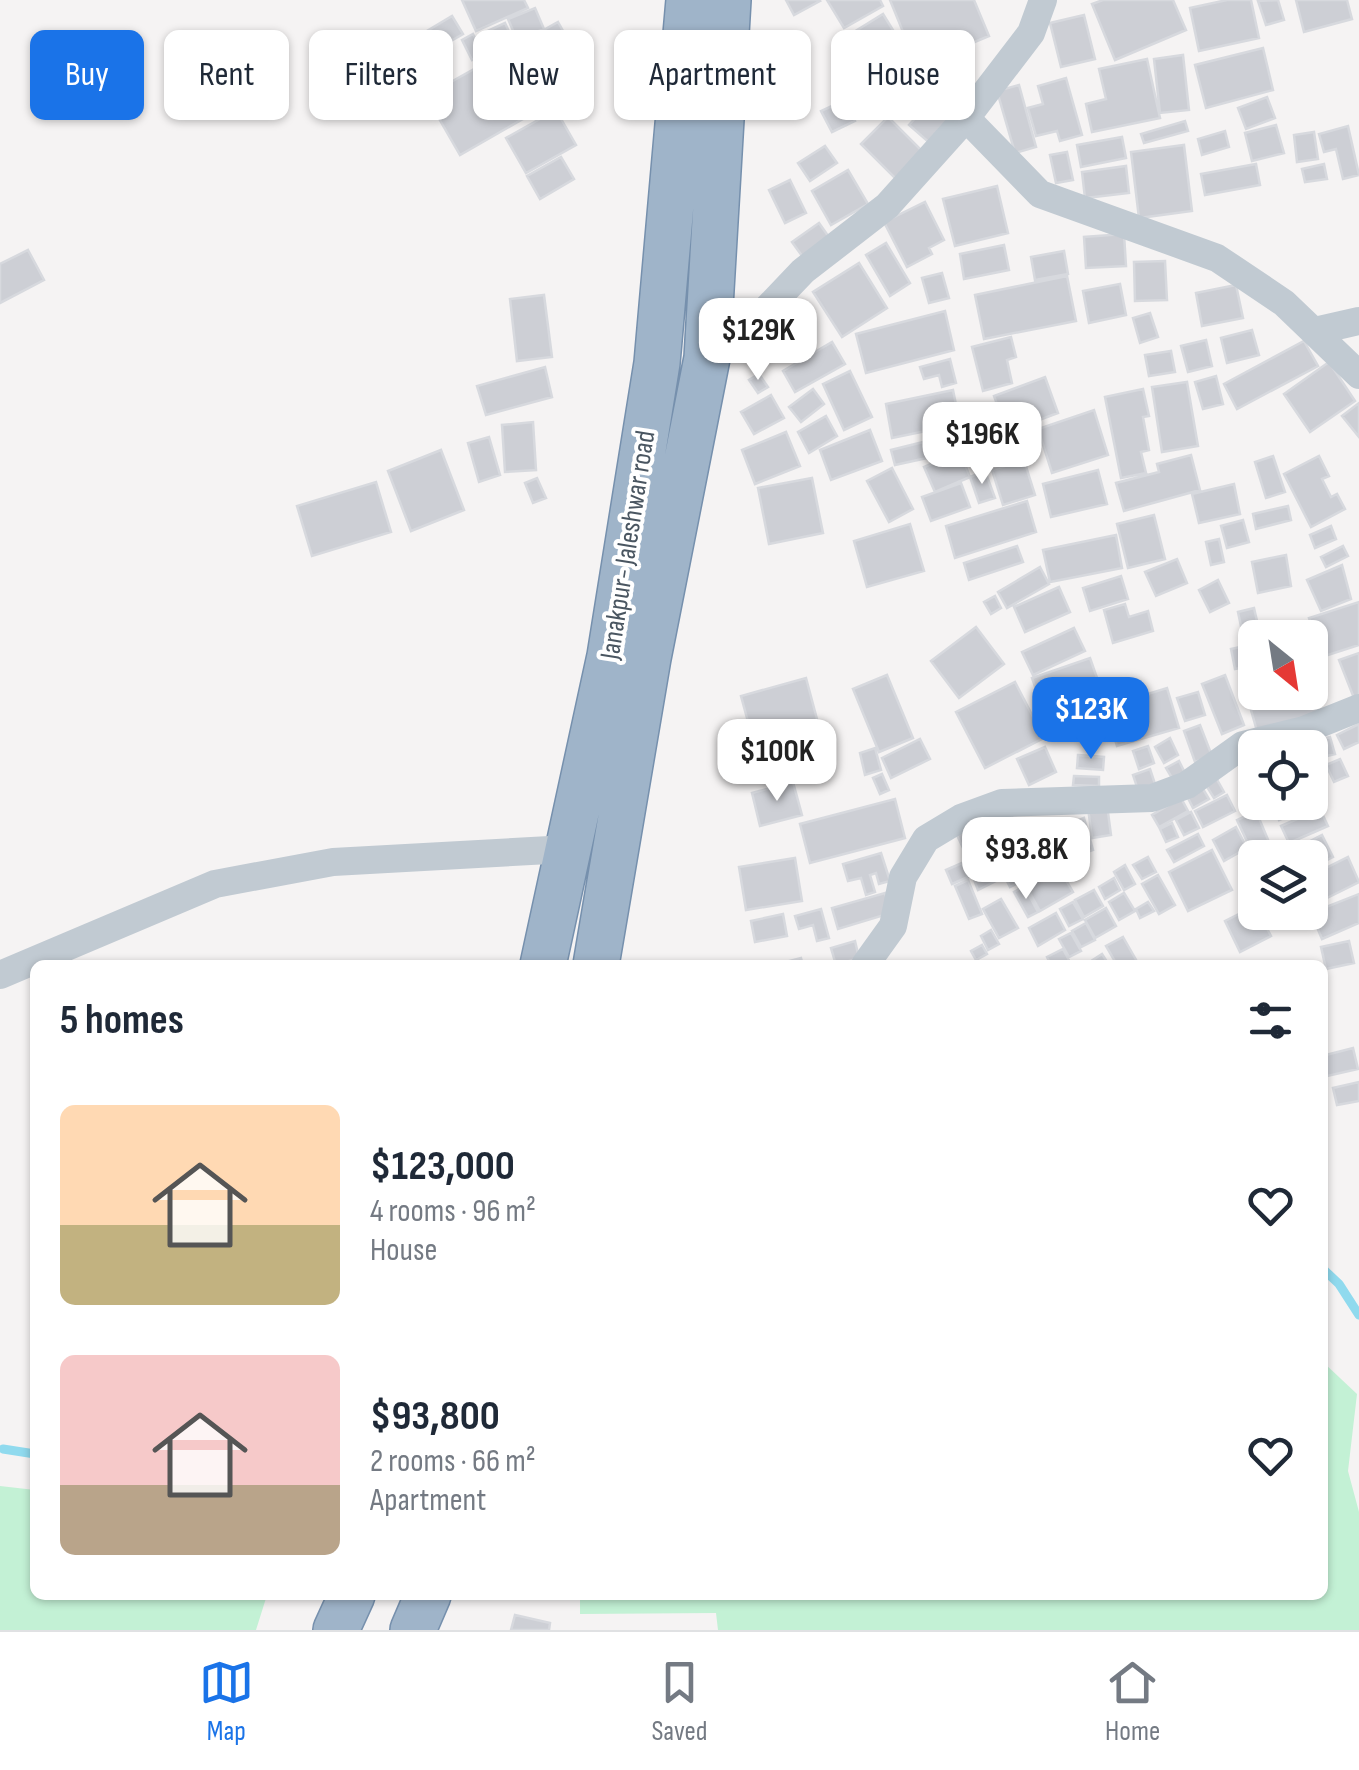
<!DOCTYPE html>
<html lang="en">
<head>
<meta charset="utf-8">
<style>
  body { margin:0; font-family:"Sofia Sans Condensed",sans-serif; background:#f6f6f7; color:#1f2937; height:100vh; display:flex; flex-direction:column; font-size:38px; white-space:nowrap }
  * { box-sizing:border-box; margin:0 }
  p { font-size:32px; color:#747a83 }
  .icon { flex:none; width:55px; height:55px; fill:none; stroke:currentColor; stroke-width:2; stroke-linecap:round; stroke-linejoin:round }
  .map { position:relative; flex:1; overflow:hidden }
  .sheet { position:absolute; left:30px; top:960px; width:1298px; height:640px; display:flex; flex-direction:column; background:#fff; border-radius:15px; box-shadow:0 2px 8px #0004 }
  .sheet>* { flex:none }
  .banner { position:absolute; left:30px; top:30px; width:1300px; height:90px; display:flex; gap:20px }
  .needle { width:65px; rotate:150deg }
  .fabs { position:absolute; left:1238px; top:620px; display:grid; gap:20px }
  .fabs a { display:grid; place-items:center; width:90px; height:90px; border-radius:15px; background:#fff; box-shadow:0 2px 8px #0004; font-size:50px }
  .price { position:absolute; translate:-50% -85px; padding:0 22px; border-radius:20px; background:#fff; color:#222; font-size:32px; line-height:65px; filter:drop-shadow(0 2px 5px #0008) }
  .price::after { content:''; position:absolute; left:50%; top:60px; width:30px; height:22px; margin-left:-15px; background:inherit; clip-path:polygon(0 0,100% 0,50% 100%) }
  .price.active { background:#1a73e8; color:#fff }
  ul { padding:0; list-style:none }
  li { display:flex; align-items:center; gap:30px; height:250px; padding:0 30px }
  li span { display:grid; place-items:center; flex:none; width:280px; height:200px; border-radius:15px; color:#555 }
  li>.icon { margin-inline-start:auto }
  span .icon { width:120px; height:120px; fill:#fffc; stroke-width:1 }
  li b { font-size:42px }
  h2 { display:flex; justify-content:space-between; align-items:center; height:120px; padding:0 30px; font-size:42px }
  .pill { padding:0 35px; border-radius:15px; background:#fff; box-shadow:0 2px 8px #0004; font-size:35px; line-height:90px }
  .pill.active { background:#1a73e8; color:#fff }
  .dock { display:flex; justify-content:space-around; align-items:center; height:140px; border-top:2px solid #e0e1e3; background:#fff; font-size:28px; color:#747a83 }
  .dock a { display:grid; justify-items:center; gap:5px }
  .dock .active { color:#1a73e8 }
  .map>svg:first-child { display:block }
  .green { fill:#c3f1d5 }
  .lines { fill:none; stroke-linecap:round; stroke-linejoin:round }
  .stream { stroke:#90daee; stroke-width:9 }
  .building { fill:#cdcfd5; stroke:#d7d9de; stroke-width:2.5 }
  .trunk-casing { stroke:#7690ad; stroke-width:48 }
  .minor { stroke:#c1cad2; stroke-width:28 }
  .trunk { stroke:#9fb4c9; stroke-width:45 }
  .labels { text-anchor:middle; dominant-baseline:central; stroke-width:8; stroke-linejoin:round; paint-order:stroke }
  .street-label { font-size:28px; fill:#4a5661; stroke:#fff }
</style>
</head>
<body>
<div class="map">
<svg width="1359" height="1630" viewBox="0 0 1359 1630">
  <rect width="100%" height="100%" fill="#f5f3f3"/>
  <path class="green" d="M1323,1362L1357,1394L1348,1471L1359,1512V1630H718L716,1613L580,1614V1595H1322Z
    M0,1486L35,1490V1595H267L256,1630H0Z"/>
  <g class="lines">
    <path class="stream" d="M1322,1268L1339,1284L1359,1315
      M3,1449L35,1454"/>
  </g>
  <path class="building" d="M462,0H524L528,8L476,31Z
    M786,0H819L820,1L794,15Z
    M827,0H880L883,6L844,28Z
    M890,0H974L989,36L917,66Z
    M1103,0H1173L1186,30L1115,60L1092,4Z
    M1227,0H1251L1259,38L1199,51L1190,8Z
    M1278,0L1284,20L1266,25L1258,1Z
    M1296,0H1347L1352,19L1304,32Z
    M535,8L544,29L517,40L508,19Z
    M883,14L914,64L864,95L833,45Z
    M1084,15L1095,59L1061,67L1050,23Z
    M452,16L463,34L437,49L427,31Z
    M558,22L591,80L460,155L426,96Z
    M505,23L512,38L490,48L483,33Z
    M473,34L484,54L472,60L462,40Z
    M426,44L431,53L409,66L403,55Z
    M1263,48L1273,90L1206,108L1195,65Z
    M1183,55L1189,110L1160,113L1154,59Z
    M1147,59L1160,118L1092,132L1086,104L1106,99L1099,69Z
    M916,75L959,111L932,145L909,125L919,114L908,105L899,117L887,109Z
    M1066,78L1082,135L1060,141L1057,131L1036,136L1028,108L1043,104L1038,86Z
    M1019,85L1036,147L1015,153L997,91Z
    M1267,97L1275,118L1246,129L1238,108Z
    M845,100L855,121L832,132L821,111Z
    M556,110L576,145L526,173L506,138Z
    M888,117L925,154L898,181L861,144Z
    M1185,121L1188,131L1144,143L1141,134Z
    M1276,125L1284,153L1252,161L1245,133Z
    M1348,126L1359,175L1343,179L1336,149L1324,152L1319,134Z
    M1225,131L1229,147L1202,155L1198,139Z
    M1314,132L1318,159L1297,162L1294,135Z
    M1122,137L1126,158L1081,167L1077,145Z
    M1184,145L1192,211L1139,218L1131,152Z
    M825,146L837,163L810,181L798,163Z
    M1067,152L1073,180L1056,183L1050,155Z
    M561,157L574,179L540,199L527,176Z
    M1256,164L1260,185L1205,195L1201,174Z
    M1324,164L1327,179L1305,182L1302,169Z
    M1126,166L1129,193L1085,198L1082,172Z
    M848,170L868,204L831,225L812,191Z
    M790,180L806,213L785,223L769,190Z
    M997,186L1008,233L955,246L943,199Z
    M925,202L944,240L929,248L932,254L907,267L884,222Z
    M819,223L831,240L805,260L792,242Z
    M1124,234L1126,266L1086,268L1084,237Z
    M886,243L910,283L890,296L866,255Z
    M1004,245L1009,270L964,279L960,254Z
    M28,250L44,280L0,303V264Z
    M1064,251L1068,274L1035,280L1031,257Z
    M1165,261L1167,300L1135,301L1134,262Z
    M859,263L887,308L842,337L813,292Z
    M942,273L949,298L929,303L922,278Z
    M1067,276L1076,321L984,339L975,295Z
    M1120,284L1126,315L1089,323L1083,291Z
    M1236,285L1243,318L1202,326L1196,293Z
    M544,295L552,357L517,361L510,299Z
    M945,311L954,350L866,373L856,334Z
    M1150,313L1158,337L1140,343L1133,318Z
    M796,324L811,336L797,354L782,342Z
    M1252,330L1259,355L1227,363L1221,338Z
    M1011,337L1016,357L1007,360L1012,383L983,391L972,347Z
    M1206,340L1212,366L1188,372L1181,346Z
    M1304,341L1318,366L1237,409L1224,384Z
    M832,342L845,364L795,392L783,371Z
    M1171,351L1175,372L1149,376L1145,355Z
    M950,359L956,383L942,387L939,375L924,379L920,367Z
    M1329,362L1355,401L1310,432L1284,394Z
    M545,367L552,397L486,415L477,386Z
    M850,371L872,417L844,430L823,384Z
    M759,374L768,387L758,393L749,380Z
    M1216,376L1223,404L1203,409L1195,382Z
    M1045,377L1058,413L1007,432L994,396Z
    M1187,382L1198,446L1162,452L1152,387Z
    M813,389L824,404L801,422L789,407Z
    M1143,389L1149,416L1143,417L1149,450L1141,452L1146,473L1121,478L1105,397Z
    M953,390L960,424L892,438L886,404Z
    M771,395L784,418L754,434L741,412Z
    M1359,403V437L1342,416Z
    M1094,410L1108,455L1052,473L1038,429Z
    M826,416L837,436L809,453L798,432Z
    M533,422L536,470L505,472L502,425Z
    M997,428L1007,462L981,470L977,459L971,461L964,438Z
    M870,430L882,461L831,480L820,450Z
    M786,432L800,466L755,484L742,450Z
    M489,437L500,475L479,482L468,443Z
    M923,442L927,458L895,465L891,450Z
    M441,450L464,510L411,531L388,471Z
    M960,452L970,477L935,492L924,467Z
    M1191,455L1200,490L1124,511L1116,483L1159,472L1157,464Z
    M1273,456L1285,492L1266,498L1255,462Z
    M1319,456L1329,476L1322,479L1331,497L1337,494L1345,509L1311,527L1284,474Z
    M1024,460L1035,495L1003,505L992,470Z
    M892,468L913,509L889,522L867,481Z
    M1098,470L1107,504L1051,517L1043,484Z
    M985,471L995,498L979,503L970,477Z
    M537,478L546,498L533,503L525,483Z
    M812,478L823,533L769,544L758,488Z
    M376,482L391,532L312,556L297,506Z
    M961,483L970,507L931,521L922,497Z
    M1234,484L1240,514L1199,523L1192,494Z
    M1027,501L1036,532L955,558L946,526Z
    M1288,506L1291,520L1256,529L1253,514Z
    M1154,515L1165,559L1128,568L1117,524Z
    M1243,520L1249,542L1227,548L1221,526Z
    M910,524L924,571L867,587L854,541Z
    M1331,526L1336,539L1315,548L1310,535Z
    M1116,535L1122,568L1050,582L1043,550Z
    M1219,539L1224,562L1211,565L1206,542Z
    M1017,546L1023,562L969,580L964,563Z
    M1343,546L1348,556L1326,567L1321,557Z
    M1286,555L1291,586L1258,593L1252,562Z
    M1177,559L1187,583L1156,596L1145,572Z
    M1342,565L1351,599L1321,611L1307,580Z
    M1040,567L1049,584L1007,608L998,592Z
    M1121,576L1128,599L1090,611L1083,588Z
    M1218,580L1229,603L1210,612L1199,590Z
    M1059,587L1070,612L1025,632L1014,607Z
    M995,596L1001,608L991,614L984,602Z
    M1359,602V645L1322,657L1309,618Z
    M1125,604L1129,617L1148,611L1153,631L1113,643L1104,610Z
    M1254,608L1261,638H1255V665L1235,669L1231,649L1245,646L1238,612Z
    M976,627L1004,664L959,698L931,661Z
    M1074,628L1085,651L1033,675L1022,652Z
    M1359,653V696L1354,698L1339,660Z
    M1090,658L1102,692L1044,712L1032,678Z
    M1255,671V692H1310V683L1319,714L1257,731L1241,675Z
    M887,675L913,738L879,752L853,689Z
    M1225,675L1244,725L1222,734L1202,684Z
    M806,678L821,734L756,751L741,696Z
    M1015,682L1044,738L985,768L956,712Z
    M1167,688L1179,728L1117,746L1105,707Z
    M1198,692L1205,715L1185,721L1177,698Z
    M1359,724V742L1344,749L1337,735Z
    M1200,725L1212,756L1195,762L1184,731Z
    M1330,737L1335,754L1311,760L1307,743Z
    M1170,738L1178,755L1164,763L1155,747Z
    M920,739L930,759L891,778L882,758Z
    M1148,746L1154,763L1139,769L1133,751Z
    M1045,747L1056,772L1029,785L1017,759Z
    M875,748L881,770L865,775L860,753Z
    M1078,755L1104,757L1103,770L1077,768Z
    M1340,759L1348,776L1334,782L1326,765Z
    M1179,761L1187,777L1175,783L1166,768Z
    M1316,762L1325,780L1311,787L1310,766Z
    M1150,769L1155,784L1138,790L1133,775Z
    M882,774L889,790L880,794L873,778Z
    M1074,776L1099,777V786L1073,785Z
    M1215,776L1224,792L1214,798L1204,782Z
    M793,782L802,815L760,826L752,793Z
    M1200,784L1209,799L1193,808L1185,792Z
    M1227,795L1235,811L1203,827L1195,811Z
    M1181,798L1188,811L1159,827L1152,815Z
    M895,799L905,838L810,863L800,824Z
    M1300,802L1303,810L1279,820L1272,803Z
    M1107,805L1111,835L1092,838L1088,808Z
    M1320,809L1328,826L1289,843L1281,826Z
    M1256,811L1269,842L1251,850L1237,820Z
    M1010,812L1019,833L1000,842L991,821Z
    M1191,812L1199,828L1184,835L1176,820Z
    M1084,818L1093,850L1079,855L1068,824Z
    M1063,820L1076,854L1061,860L1049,826Z
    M977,822L985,842L965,852L955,831Z
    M1172,823L1178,837L1166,842L1160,829Z
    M1236,827L1247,848L1224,861L1213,840Z
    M1198,834L1204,846L1174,862L1167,850Z
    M1322,835L1333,857L1310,869V858H1289L1287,853Z
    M1008,839L1027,879L1010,887L991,848Z
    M1272,845L1278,858H1264L1261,851Z
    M986,846L993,863L980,869L972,852Z
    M1212,850L1232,890L1188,911L1169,872Z
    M881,853L890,881L879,884L876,873L870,875L875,892L866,895L861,878L848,881L843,864Z
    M1148,857L1156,872L1142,879L1133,865Z
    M1348,857L1359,882L1315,904L1310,876Z
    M795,858L802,901L746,910L739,867Z
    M962,863L968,877L952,884L946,870Z
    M1125,865L1135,884L1124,890L1114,872Z
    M997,866L1002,878L978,890L973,877Z
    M1052,869L1057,879L1063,875L1073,892L1040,911L1025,884Z
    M1158,875L1175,905L1159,914L1142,884Z
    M1114,878L1120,890L1105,899L1099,887Z
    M968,880L982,914L969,919L955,886Z
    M1024,886L1038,912L1028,917L1014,892Z
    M1094,890L1103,906L1084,917L1075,900Z
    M885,893L891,913L838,929L832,908Z
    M1124,893L1135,911L1119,920L1109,902Z
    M1359,894V923L1322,939L1311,913Z
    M1001,899L1018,928L999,938L983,909Z
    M1073,902L1083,919L1069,926L1060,909Z
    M1148,902L1154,911L1140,918L1136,909Z
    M1255,906L1271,936L1240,952L1225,921Z
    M1106,908L1116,926L1095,938L1085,920Z
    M821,909L829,938L817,941L813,925L799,929L795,916Z
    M1282,912H1305L1306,915L1288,924Z
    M1056,913L1065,930L1038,946L1029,928Z
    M783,914L787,936L755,942L751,921Z
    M1086,923L1095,940L1081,947L1072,931Z
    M991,930L999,944L988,950L981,936Z
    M1071,933L1081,951L1069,957L1059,939Z
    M1123,937L1139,965H1117L1106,946Z
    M855,941L859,958L836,965L831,948Z
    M1349,941L1354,963L1326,969L1321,947Z
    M982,945L987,954L976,960L971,951Z
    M1063,949L1071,964L1051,965L1047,957Z
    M1102,954L1109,965H1085Z
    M801,958L803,965H774Z
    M1353,1048L1358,1069L1323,1077L1322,1056Z
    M1359,1082V1101L1337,1105L1333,1088Z
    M515,1615L550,1623L549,1630H511Z"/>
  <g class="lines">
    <g class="trunk-casing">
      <path id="trunk" d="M543,965L610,656L657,363L689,0
        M596,965L648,658L707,358L728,0
        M336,1630L352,1595
        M413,1630L428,1595"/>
    </g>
    <path class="minor" d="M966,118L1031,33L1043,0
      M1315,331L1359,321
      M707,358L740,337L803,271L887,206L966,118L1040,194L1217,258L1284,303L1359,375
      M865,965L893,926L903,877L926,839L961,818L1002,803L1152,798L1187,785L1243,745L1304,730L1359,708
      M0,975L215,884L333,862L568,849"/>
    <use href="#trunk" class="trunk"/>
  </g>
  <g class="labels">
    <g class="street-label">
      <text transform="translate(628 545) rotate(-81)">Janakpur- Jaleshwar road</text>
    </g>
  </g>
</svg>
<div class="fabs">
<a><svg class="needle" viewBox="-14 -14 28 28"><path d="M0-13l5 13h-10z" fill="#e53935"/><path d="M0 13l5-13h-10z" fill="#747a83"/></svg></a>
<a><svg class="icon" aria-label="locate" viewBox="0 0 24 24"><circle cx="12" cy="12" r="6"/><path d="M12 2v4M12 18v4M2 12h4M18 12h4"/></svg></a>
<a><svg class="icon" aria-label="layers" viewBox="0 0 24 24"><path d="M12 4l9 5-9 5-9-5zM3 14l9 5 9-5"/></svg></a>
</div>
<b class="price" style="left:758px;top:383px">$129K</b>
<b class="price" style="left:982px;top:487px">$196K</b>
<b class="price active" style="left:1091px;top:762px">$123K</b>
<b class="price" style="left:777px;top:804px">$100K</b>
<b class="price" style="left:1026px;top:902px">$93.8K</b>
<div class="banner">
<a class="pill active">Buy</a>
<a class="pill">Rent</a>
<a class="pill">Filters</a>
<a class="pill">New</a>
<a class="pill">Apartment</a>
<a class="pill">House</a>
</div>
<section class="sheet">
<h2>5 homes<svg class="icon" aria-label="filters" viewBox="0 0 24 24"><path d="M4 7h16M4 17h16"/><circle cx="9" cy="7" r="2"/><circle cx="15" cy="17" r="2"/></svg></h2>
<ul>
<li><span style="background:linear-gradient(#ffd9b3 60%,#c2b280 0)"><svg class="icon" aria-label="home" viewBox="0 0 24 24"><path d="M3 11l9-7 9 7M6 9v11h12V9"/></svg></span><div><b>$123,000</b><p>4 rooms · 96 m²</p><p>House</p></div><svg class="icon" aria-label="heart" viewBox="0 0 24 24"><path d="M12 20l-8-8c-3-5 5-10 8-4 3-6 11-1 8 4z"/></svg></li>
<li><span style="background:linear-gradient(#f6c9c9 65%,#b9a48a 0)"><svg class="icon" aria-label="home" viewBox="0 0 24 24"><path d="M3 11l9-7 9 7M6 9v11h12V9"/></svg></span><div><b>$93,800</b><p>2 rooms · 66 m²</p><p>Apartment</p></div><svg class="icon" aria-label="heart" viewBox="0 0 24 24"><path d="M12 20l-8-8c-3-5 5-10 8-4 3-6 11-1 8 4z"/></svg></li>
</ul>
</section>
</div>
<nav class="dock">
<a class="active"><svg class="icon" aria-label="map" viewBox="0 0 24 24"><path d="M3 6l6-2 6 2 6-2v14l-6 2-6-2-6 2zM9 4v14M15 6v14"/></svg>Map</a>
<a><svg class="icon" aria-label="saved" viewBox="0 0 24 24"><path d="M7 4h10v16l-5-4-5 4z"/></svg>Saved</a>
<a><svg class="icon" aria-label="home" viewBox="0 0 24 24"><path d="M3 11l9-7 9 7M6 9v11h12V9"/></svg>Home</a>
</nav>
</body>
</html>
